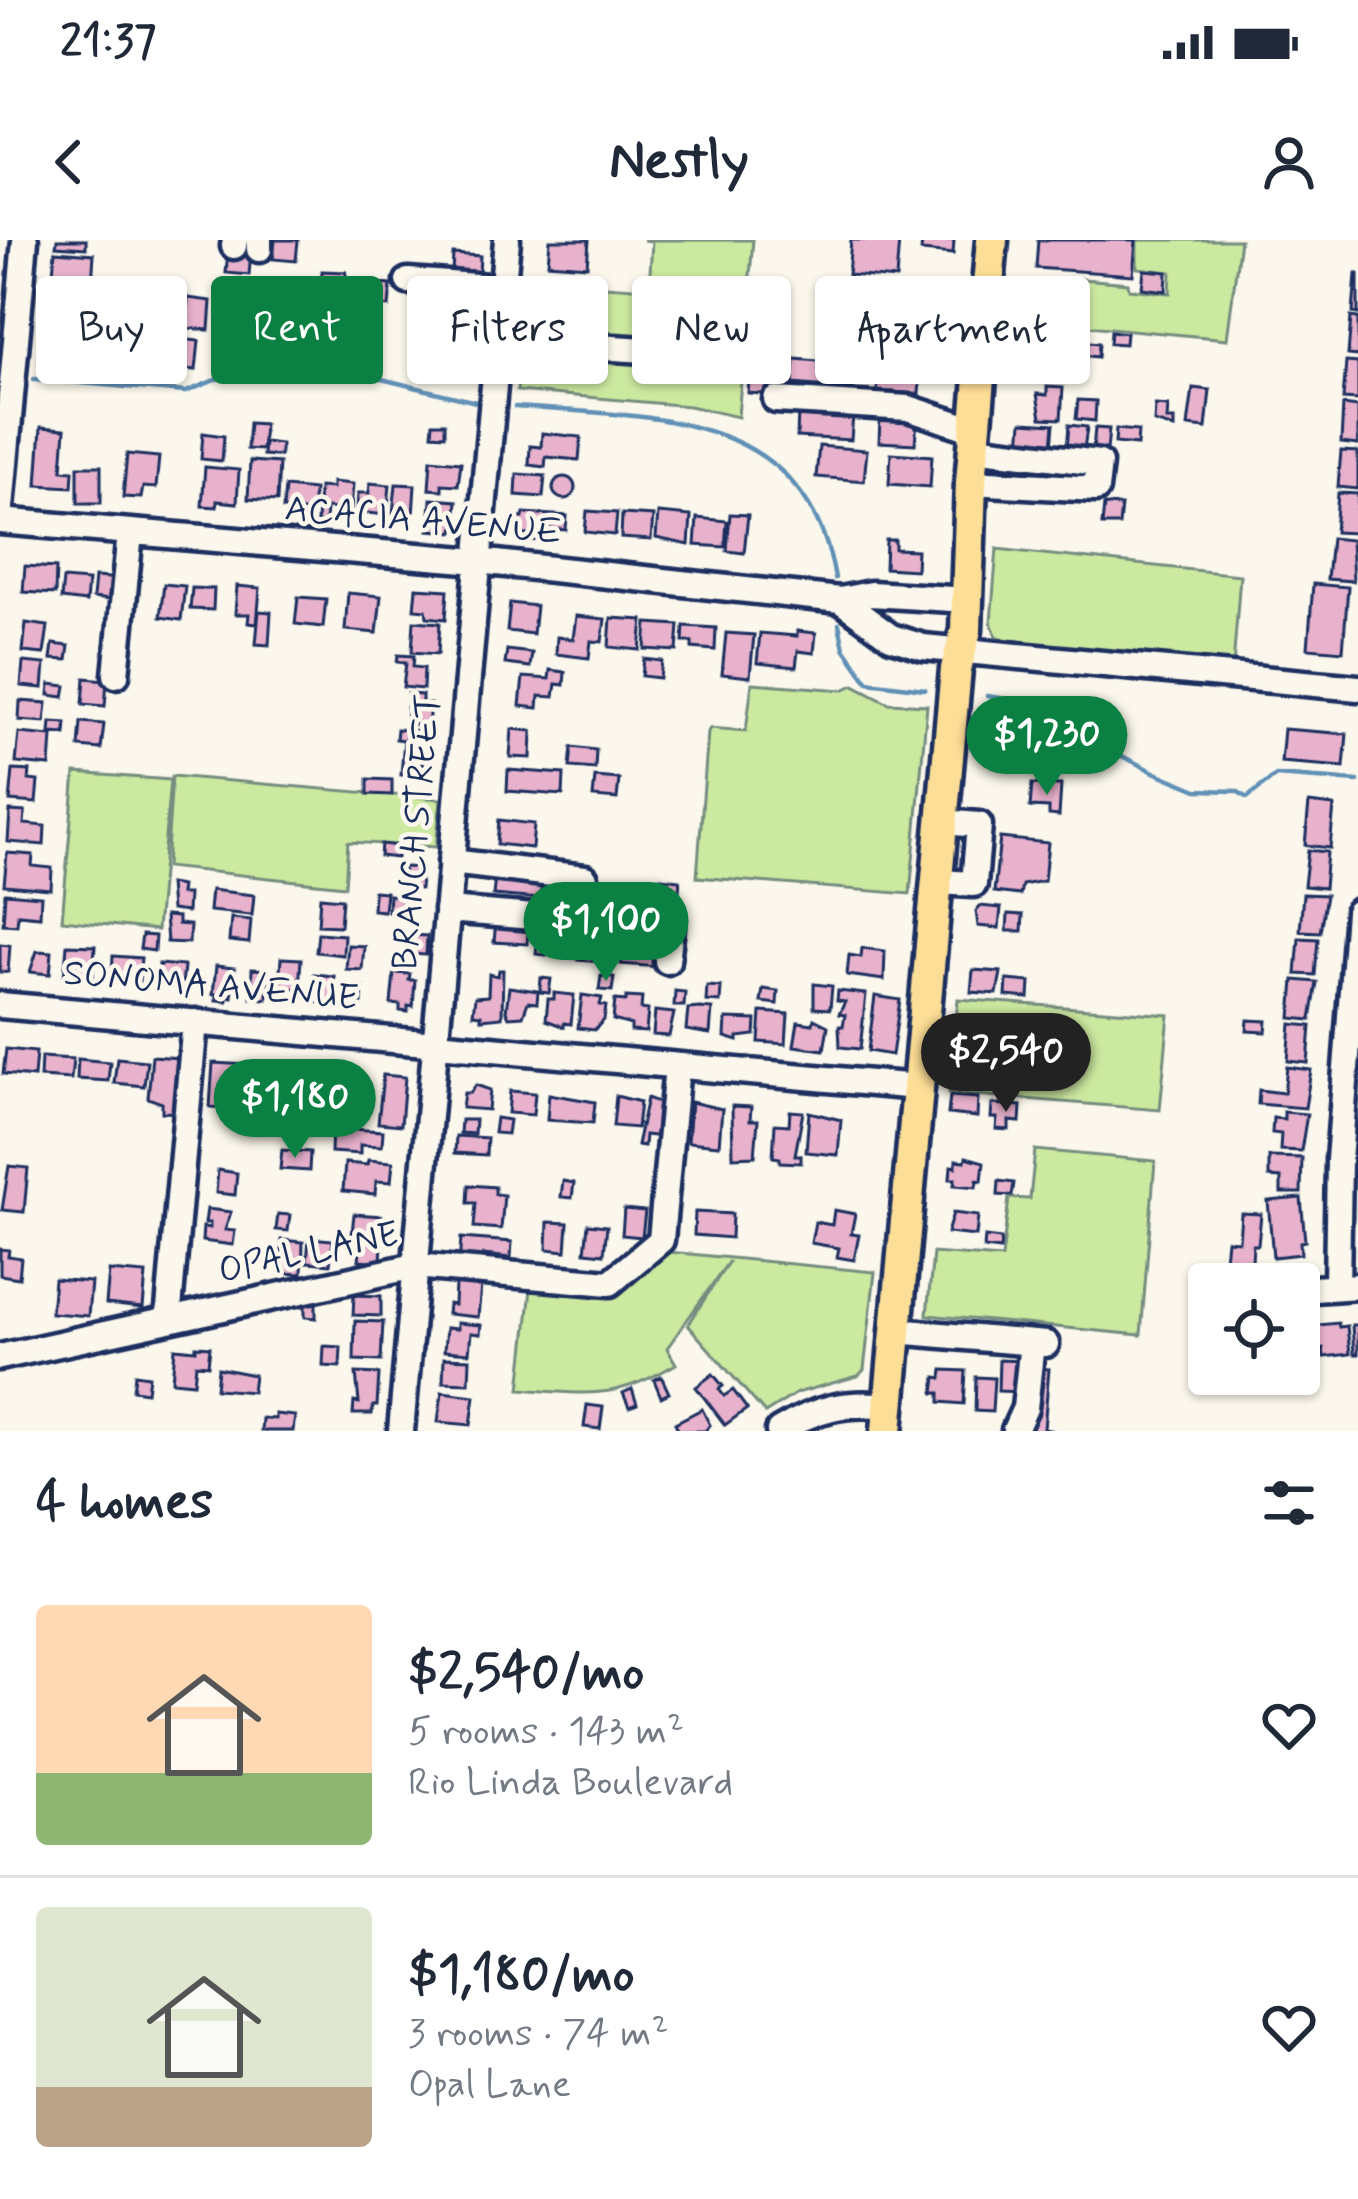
<!DOCTYPE html>
<html lang="en">
<head>
<meta charset="utf-8">
<style>
  body { margin:0; font-family:Mynerve,sans-serif; background:#f6f6f7; color:#1f2937; height:100vh; display:flex; flex-direction:column; font-size:45px; white-space:nowrap }
  * { box-sizing:border-box; margin:0 }
  p { font-size:39px; color:#747a83 }
  .icon { flex:none; width:66px; height:66px; fill:none; stroke:currentColor; stroke-width:2; stroke-linecap:round; stroke-linejoin:round }
  .map { position:relative; height:1191px; overflow:hidden }
  .details { display:flex; flex-direction:column; background:#fff; flex:1 }
  .details>* { flex:none }
  .top-card { position:absolute; left:36px; top:36px; width:1287px; height:108px; display:flex; gap:24px }
  .fabs { position:absolute; left:1188px; top:1023px; display:grid; gap:24px }
  .fabs a { display:grid; place-items:center; width:132px; height:132px; border-radius:12px; background:#fff; box-shadow:0 3px 9px #0004; font-size:60px }
  .price { position:absolute; translate:-50% -102px; padding:0 27px; border-radius:42px; background:#0b8043; color:#fff; font-size:39px; line-height:78px; filter:drop-shadow(0 3px 6px #0008) }
  .price::after { content:''; position:absolute; left:50%; top:72px; width:36px; height:27px; margin-left:-18px; background:inherit; clip-path:polygon(0 0,100% 0,50% 100%) }
  .price.current { background:#222; color:#fff }
  ul { padding:0; list-style:none }
  li { display:flex; align-items:center; gap:36px; height:300px; padding:0 36px }
  li+li { border-top:3px solid #e0e1e3 }
  li span { display:grid; place-items:center; flex:none; width:336px; height:240px; border-radius:12px; color:#555 }
  li>.icon { margin-inline-start:auto }
  span .icon { width:144px; height:144px; fill:#fffc; stroke-width:1 }
  li b { font-size:51px }
  h2 { display:flex; justify-content:space-between; align-items:center; height:144px; padding:0 36px; font-size:51px }
  .chip { padding:0 42px; border-radius:12px; background:#fff; box-shadow:0 3px 9px #0004; font-size:42px; line-height:108px }
  .chip.current { background:#0b8043; color:#fff }
  .status { display:flex; justify-content:space-between; align-items:center; height:84px; padding:0 60px; background:#fff; direction:ltr }
  .status svg { height:33px; fill:currentColor }
  header { display:flex; justify-content:space-between; align-items:center; height:156px; padding:0 36px; background:#fff; font-size:54px; font-weight:800 }
  .map>svg:first-child { display:block }
  .green { fill:#cce9a0; stroke:#748c7f; stroke-width:3 }
  .lines { fill:none; stroke-linecap:round; stroke-linejoin:round }
  .stream { stroke:#6190b6; stroke-width:4.5 }
  .building { fill:#e8b2cc; stroke:#1b2f5e; stroke-width:3 }
  .minor-casing { stroke:#1b2f5e; stroke-width:33 }
  .major-casing { stroke:#1b2f5e; stroke-width:39 }
  .minor { stroke:#fbf7ec; stroke-width:24 }
  .major { stroke:#fdde96; stroke-width:30 }
  .labels { text-anchor:middle; dominant-baseline:central; stroke-width:9; stroke-linejoin:round; paint-order:stroke }
  .street-label { font-size:36px; fill:#1b2f5e; stroke:#fbf7ec }
</style>
</head>
<body>
<div class="status"><b>21:37</b><svg viewBox="0 0 49 12"><path d="M0 12V9h3v3zM5 12V6h3v6zM10 12V3h3v9zM15 12V0h3v12zM26 1h20v11H26zM47 4h2v5h-2z"/></svg></div>
<header><svg class="icon" aria-label="back" viewBox="0 0 24 24"><path d="M15 5l-7 7 7 7"/></svg>Nestly<svg class="icon" aria-label="person" viewBox="0 0 24 24"><circle cx="12" cy="8" r="4"/><path d="M4 21q1-7 8-7t8 7"/></svg></header>
<div class="map">
<svg width="1358" height="1191" viewBox="0 0 1358 1191">
  <rect width="100%" height="100%" fill="#fbf7ec"/>
  <filter id="ink" filterUnits="userSpaceOnUse"><feTurbulence type="fractalNoise" baseFrequency=".00833" numOctaves="2"/><feDisplacementMap in="SourceGraphic" scale="24" xChannelSelector="R" yChannelSelector="G"/><feConvolveMatrix kernelMatrix="1 2 1 2 8 2 1 2 1" color-interpolation-filters="sRGB"/></filter>
  <g filter="url(#ink)">
    <path class="green" d="M643,0H753L738,177L689,166L517,151L523,84L602,90L605,46L649,49L652,1Z
      M1137,0H1240L1227,99L1067,84L1070,38L1128,43L1129,49L1170,53L1171,32L1137,28Z
      M997,309L1240,335L1233,427L1008,405V400L996,396L991,382Z
      M752,443L843,450L854,445L889,463L927,465L910,654L697,637L708,492L710,488L746,491Z
      M75,533L170,540L157,690L62,680Z
      M172,536L441,559L436,607L348,602L345,646L166,627Z
      M958,759L1169,775L1160,870L949,853Z
      M1035,910L1155,921L1141,1095L927,1075L933,1013L1002,1018L1009,958L1030,959Z
      M669,1012L875,1032L864,1130L858,1136L797,1153L765,1173L688,1085L729,1021L667,1108L676,1124C613,1161 590,1154 520,1149L531,1049L613,1056Z"/>
    <g class="lines">
      <path class="stream" d="M34,139L186,152L239,130L281,119L320,124L476,162
        M515,167C651,177 805,169 835,338
        M839,384L844,408L868,442L925,449
        M987,456L1007,459L1156,533L1197,550L1237,551L1247,558L1276,535L1358,541"/>
    </g>
    <path class="building" d="M57,0H86V8L56,6Z
      M275,0H298L296,21L273,19Z
      M550,0H589L587,26L548,23Z
      M851,0H899L896,39L848,35Z
      M922,0H954L953,14L921,11Z
      M1038,0H1136L1133,35L1036,28Z
      M55,11L94,14L92,44L60,41L61,34L53,33Z
      M228,11L251,12L249,35L226,33Z
      M453,14L480,16L479,35L452,33Z
      M1144,30L1167,32L1166,51L1142,48Z
      M322,31L346,32L344,60L320,58Z
      M1356,34H1358V74L1353,73Z
      M365,43L391,45L389,67L363,65Z
      M57,52L103,56L100,87L90,86V92L73,90L75,75L55,73Z
      M188,58L211,61L209,90L186,88Z
      M556,59L588,62L587,83L555,81Z
      M1351,77L1358,78V116L1348,115Z
      M1111,91L1126,93L1125,104L1110,103Z
      M153,96L199,101L196,130L151,126Z
      M1043,99L1073,101L1072,122L1041,120L1037,104H1042Z
      M1082,101L1099,103L1098,117L1080,115Z
      M751,116L775,118L772,155L748,153Z
      M795,119L855,124L853,149L793,144Z
      M1346,122L1358,123V160L1343,159Z
      M879,126L921,129L919,154L877,151Z
      M1047,147L1063,148L1061,179L1041,178L1037,154L1047,155Z
      M1193,148L1210,150L1206,188L1188,186Z
      M1078,160L1096,161L1095,181L1076,179Z
      M1155,165L1168,166L1167,180H1174V188L1154,182Z
      M1343,165L1358,167V205L1341,203Z
      M798,172L853,175L851,200L797,197Z
      M880,177L917,180L915,204L879,202Z
      M1022,182L1054,184L1052,207L1020,205Z
      M249,183L264,184L262,210L247,209Z
      M433,183H445V195L432,194Z
      M1069,185L1087,187L1084,210L1067,209Z
      M41,187L65,189L62,230L73,231L72,247L37,245Z
      M1095,188L1109,189L1107,211L1093,209Z
      M1116,189L1138,191L1137,205L1115,203Z
      M203,193L224,196L222,221L201,219Z
      M542,193L581,197L579,220L546,217L545,227L529,225L530,206L541,207Z
      M264,202L281,204L280,216L263,215Z
      M819,206L867,210L864,241L816,237Z
      M1341,211L1358,212V249L1338,247Z
      M891,213L932,216L930,247L889,244Z
      M127,214L159,217L156,248L143,247L141,258L123,257Z
      M431,219L461,222L458,245L442,244V250L429,249Z
      M250,221L279,223L277,261L248,259Z
      M78,226H101V263H78Z
      M205,227L239,230L237,263L217,261V267L202,266Z
      M517,234L545,236L543,257L516,255Z
      M553 248a11 11 0 1 1 22 0a11 11 0 1 1-22 0Z
      M332,242L353,244L351,270L326,268L325,284L317,283L319,247L332,248Z
      M370,243L390,245L387,275L357,272L358,253H369Z
      M396,244L415,245L413,276L393,274Z
      M285,247L314,250L312,272L283,269Z
      M1338,253L1358,254L1356,293L1335,292Z
      M431,259L457,261L454,292L429,290Z
      M1104,265L1121,266L1119,285H1102Z
      M587,271L617,273L615,295L585,292Z
      M524,273L567,276L566,290L550,289L549,299L528,301V295L517,294L518,278H523Z
      M658,273L691,276L689,305L656,298Z
      M622,274L653,276L651,300L621,298Z
      M730,274L748,275L744,313L727,311Z
      M697,278L727,281L725,307L695,305Z
      M1331,298L1351,300L1353,341L1327,339Z
      M886,300H895V309L917,310L916,330L885,328Z
      M25,326L56,328L55,354L23,352Z
      M95,337L121,339L119,361L93,358Z
      M63,339L88,341L86,362L61,359Z
      M164,344L185,346L181,380L160,377Z
      M1313,344L1348,347L1343,411L1308,408Z
      M237,346L260,348L257,384L248,383L249,374H235Z
      M192,348L214,349L213,370L190,369Z
      M416,348L448,350L446,379L427,377L426,370L414,369Z
      M348,353L381,356L377,393L345,390Z
      M298,357L326,359L323,387L295,384Z
      M510,363L536,366L533,394L507,391Z
      M259,371L271,372L269,405L256,404Z
      M576,376L605,379L602,402L591,401L589,418L556,414L557,397L573,399Z
      M611,378L643,380L640,410L609,407Z
      M414,381L440,383L438,414L412,412Z
      M26,383L48,386L44,414L23,412Z
      M647,383L679,385L677,411L645,409Z
      M684,386L716,388L715,410L692,408V402H683Z
      M797,391L816,393L814,413L798,411L796,427L757,423L760,393L797,396Z
      M726,393L754,395L750,437L722,434Z
      M53,404L69,406L67,420L51,419Z
      M507,410L532,413L530,427L505,424Z
      M398,415L414,416L413,427L424,428L423,449L403,447L406,423L397,422Z
      M644,419L662,421L660,438L642,436Z
      M23,422L45,424L43,448L21,446Z
      M550,430L565,432L564,445L556,444L554,457L539,456L538,468L520,466L523,437L549,439Z
      M85,438L107,440L105,466L83,464Z
      M50,444L66,446L64,457L49,455Z
      M408,454L422,455V464H430L428,486L406,484Z
      M20,461L47,463L45,482L19,480Z
      M51,482L66,483L65,494L50,493Z
      M81,482L104,484L101,509L79,507Z
      M397,489L425,491L421,537L401,535L404,500L396,499Z
      M512,489L532,491L531,518L510,517Z
      M1284,489L1347,494L1344,527L1281,522Z
      M19,493L52,496L50,526L16,523Z
      M572,507L596,510L595,529L570,527Z
      M13,530L30,531L29,540L38,541L36,563L10,561Z
      M508,530L564,534L563,555L507,551Z
      M595,537L619,539L617,559L593,557Z
      M368,539L392,540V555L368,554Z
      M1032,544L1061,545L1059,576L1049,575V568L1030,567Z
      M1309,563L1334,566L1330,608L1305,605Z
      M10,571L25,572L24,584L45,586L44,605L8,602Z
      M499,580L534,584L532,608L497,604Z
      M1000,598L1048,603L1044,641L1022,645L1020,655L994,652Z
      M381,604L398,606L397,618L380,616Z
      M1308,610L1327,612L1324,648L1304,646Z
      M7,613L33,615L32,626L52,628L51,649L4,645Z
      M404,627L422,628L420,649L402,648Z
      M495,638L542,641L540,659L493,655Z
      M661,638L680,640L677,674L658,672Z
      M169,644L181,646L180,654H188L187,672L171,670Z
      M211,650L254,655L252,675L209,671Z
      M374,651L386,652L384,671L373,670Z
      M610,652L645,655L643,676L608,672Z
      M5,653L41,656L40,676L18,674L17,685L3,684Z
      M1303,654L1326,655L1320,692L1300,691Z
      M389,655L413,658L411,674L388,672Z
      M320,657L342,659L340,686L318,685Z
      M980,666L1001,668L999,688L978,686L976,671Z
      M1008,674L1023,675L1022,691H1007Z
      M165,676L178,677V684L190,685L189,703L167,702Z
      M231,678L251,680L249,703L229,701Z
      M496,681L529,684L527,704L494,702Z
      M539,689L576,692L574,718L536,714Z
      M318,693L344,695L343,715L316,712Z
      M142,695L155,696L154,711L140,709Z
      M409,695L427,696L426,715L408,714Z
      M579,695L618,698L616,723L578,720Z
      M623,697L661,701L659,727L621,724Z
      M1299,698L1318,699L1315,735L1296,734Z
      M0,704L10,705L8,732H0Z
      M67,705L95,706L93,740L64,738Z
      M348,705L364,706L362,730L346,729Z
      M862,708L885,711L884,740L847,735L849,715L861,717Z
      M37,711L52,712L50,734L30,732Z
      M113,716L141,718L139,741L112,736Z
      M281,718L301,719L299,749L279,747Z
      M159,724L184,726L182,746L158,744Z
      M216,726L235,728L232,757L227,756V761L216,760L217,754H213Z
      M252,729L268,730L267,759L251,758Z
      M499,730H503L502,777L481,779V775L473,774L475,757L488,756L489,734L498,736Z
      M973,730L1001,732L997,754L971,752Z
      M394,733L410,734L409,740H415L413,767L408,766V772L400,771V765L391,764Z
      M314,734L334,736L332,761L312,763Z
      M601,736L614,737L612,751L599,750Z
      M541,738L551,739L549,753L540,752Z
      M1007,740L1030,742L1029,758L1006,756Z
      M1294,740L1317,742L1311,780L1291,778Z
      M814,744L832,746L830,769L814,768Z
      M345,745L363,747L362,763L344,761Z
      M707,746L721,747L720,762L706,761Z
      M509,747L538,751L537,763L528,762L523,776L509,777L506,771Z
      M763,749L778,751L777,764L761,762Z
      M675,751L685,752L684,766H674Z
      M838,751L866,754L860,809L840,807L839,786H843L845,775L839,774L845,762L837,761Z
      M554,753L574,755L571,784L564,783V787L546,780L548,759H554Z
      M582,755L602,758L600,765L606,766L604,780L594,790L578,788Z
      M875,756L900,760L892,815L868,811Z
      M626,757L642,758L641,769L648,770L646,792L631,791V785L613,780L615,760L626,761Z
      M700,768L712,769L710,794L686,790L688,769Z
      M655,771L674,773L669,796L653,795Z
      M761,772L788,774L786,804L759,802Z
      M726,779L756,780L755,795L738,797V801L725,797Z
      M814,779L828,786L824,810L794,806L798,782L813,784Z
      M1248,780L1267,781L1266,792L1247,791Z
      M1291,784L1311,786L1308,823L1288,821Z
      M6,809L36,812L34,837L3,834Z
      M152,816L180,818V873L162,872V863L148,858Z
      M41,817L73,819L71,839L40,837Z
      M117,818L147,821L144,846L114,843Z
      M78,819L110,822L108,841L77,839Z
      M213,823L248,825L245,870L210,867Z
      M257,827L286,830L282,875L253,872Z
      M1287,827L1311,830L1305,868L1258,864L1259,850L1284,853Z
      M305,833L325,835L323,865L302,864Z
      M383,835L405,837L401,885L378,883Z
      M341,839L364,842L361,865L338,863Z
      M476,845L490,850L488,870L462,868L464,853H470Z
      M510,851L535,853L533,875L508,873Z
      M549,854L595,862L593,883L547,880Z
      M616,856L640,862L637,888L613,886Z
      M950,856L978,858L977,877L948,874Z
      M647,858L666,865L663,897L645,895L644,906L637,905Z
      M691,862L722,869L719,905L688,902Z
      M992,864L1021,866L1020,882L1009,881V890L996,889L997,878H991Z
      M732,866L751,867L750,880H758L755,916L733,917Z
      M287,867L303,868L302,884L286,883Z
      M790,871L803,872L795,915H801V923L780,922V918L773,917L775,884L789,885Z
      M809,872L841,880L838,915L806,912Z
      M1284,872L1307,874L1301,911L1280,910L1281,894L1272,893L1273,878L1284,879Z
      M496,878L509,880L507,894L494,893Z
      M461,880H475L474,894L460,893Z
      M332,888L383,891L382,906L360,905V914L331,912Z
      M456,896L487,898L486,915L455,913Z
      M282,910L310,912L309,931L280,929Z
      M966,917L984,922L982,941L977,940L976,947L954,945L955,939H950L951,926L956,927V920L965,921Z
      M1269,917L1302,918L1301,953H1281V938L1269,937Z
      M368,920L393,922L391,942L376,941L375,954L343,951L345,923L367,925Z
      M9,926L28,928L24,972L2,970Z
      M218,930L237,933L235,955L216,953Z
      M563,941L574,943L572,958L561,957Z
      M999,941L1014,943L1012,956L998,955Z
      M469,945L495,947V954L504,955L501,989L474,987L476,963H468Z
      M1301,958L1305,1001L1300,1002L1301,1014L1273,1017L1268,961Z
      M207,969L231,972L225,990L235,991L233,1005L202,1001L203,987L210,988V983H205Z
      M624,969L645,971L642,997L622,995Z
      M834,970L855,974L851,994L859,995L854,1020L837,1017L839,1008L811,1003L815,982L832,985Z
      M695,972L732,974L731,998L694,995Z
      M953,973L978,976L976,996L947,993Z
      M1241,973L1261,974L1258,1005H1253L1252,1022L1225,1020L1227,1000L1239,1001Z
      M278,974L290,975L288,991L276,990Z
      M354,974L382,976L380,996L352,993Z
      M548,982L568,983L566,1011L547,1009Z
      M588,984L607,986L604,1014L585,1012Z
      M985,997L1001,999L1000,1010L984,1008Z
      M309,998L333,1000L330,1024L307,1022Z
      M461,998L512,1002L511,1018L483,1015L482,1027L459,1025Z
      M282,1000L303,1002L302,1034L280,1033Z
      M361,1000L382,1002L381,1022L359,1020Z
      M0,1009L9,1010L8,1016L21,1018L19,1038L0,1035Z
      M109,1031L146,1034L143,1068L106,1064Z
      M54,1039L91,1042L88,1076L51,1073Z
      M455,1044L481,1046L478,1077L447,1074L448,1064L454,1065Z
      M354,1055L381,1056V1076L353,1075Z
      M305,1062L316,1063V1078L305,1077Z
      M355,1081L383,1082L381,1121L354,1120Z
      M457,1083L481,1085L480,1094L471,1093L469,1113L444,1111L446,1088L457,1089Z
      M1338,1083L1339,1087L1347,1086L1350,1114L1324,1117L1323,1108L1310,1109L1307,1086Z
      M1352,1085H1358V1114H1354Z
      M1301,1087L1306,1123L1299,1124V1088Z
      M196,1106L210,1107L208,1125L196,1124L194,1143L172,1141L175,1108L196,1110Z
      M324,1106L341,1107L340,1127L323,1126Z
      M444,1118L470,1119L469,1143L443,1142Z
      M999,1120L1023,1121L1022,1152L998,1151Z
      M218,1128L254,1135L252,1152L216,1149Z
      M1035,1128L1049,1129L1044,1189L1054,1191H1029Z
      M943,1130L966,1131L964,1164L940,1162V1153H934L936,1137L942,1138Z
      M356,1133L379,1134L377,1166H373L372,1174H353L354,1162L359,1163Z
      M135,1134L149,1136L147,1152L133,1150Z
      M713,1134L723,1146L719,1149L724,1156L733,1150L747,1169L725,1185L696,1147Z
      M1237,1134H1257L1258,1143L1239,1147Z
      M661,1136L669,1153L661,1157L654,1140Z
      M976,1137L994,1138L992,1172L975,1171Z
      M632,1149L637,1164L629,1167L623,1153Z
      M442,1152L475,1156L471,1185L438,1182Z
      M587,1165L603,1167L600,1189L584,1187Z
      M702,1169L710,1185L705,1191H679L675,1183Z
      M275,1174L295,1176L293,1191H261L262,1178L275,1179Z"/>
    <g class="lines">
      <g class="minor-casing">
        <path id="minor" d="M234,6L235,0
          M259,9V0
          M408,41L502,48
          M499,101L728,115
          M776,160L908,168L975,190
          M971,242L1096,249L1099,223L974,208
          M0,279L25,0
          M0,281L478,321L840,360L871,354L968,360
          M840,360L891,397L923,407L1358,448
          M116,435L130,293
          M451,622L585,638L587,660
          M936,642L974,644L979,585L942,582
          M447,670L671,688L667,721
          M0,765L917,847
          M1337,1047L1339,920L1358,672
          M1299,1050L1358,1046
          M168,1080L195,782
          M896,1091L1046,1104
          M0,1117L415,1026L610,1043L661,1000L677,826
          M1015,1190L1025,1168L1032,1103
          M401,1191L507,0
          M779,1191C816,1168 846,1161 889,1166"/>
      </g>
      <g class="major-casing">
        <path id="major" d="M887,1191L956,429L966,390L971,242L992,0"/>
      </g>
      <use href="#minor" class="minor"/>
      <use href="#major" class="major"/>
    </g>
  </g>
  <g class="labels">
    <g class="street-label">
      <text transform="translate(423 282) rotate(5)">ACACIA AVENUE</text>
      <text transform="translate(418 592) rotate(-85)">BRANCH STREET</text>
      <text transform="translate(211 747) rotate(5)">SONOMA AVENUE</text>
      <text transform="translate(309 1014) rotate(-12)">OPAL LANE</text>
    </g>
  </g>
</svg>
<div class="fabs">
<a><svg class="icon" aria-label="locate" viewBox="0 0 24 24"><circle cx="12" cy="12" r="6"/><path d="M12 2v4M12 18v4M2 12h4M18 12h4"/></svg></a>
</div>
<b class="price" style="left:1047px;top:558px">$1,230</b>
<b class="price" style="left:606px;top:744px">$1,100</b>
<b class="price current" style="left:1006px;top:875px">$2,540</b>
<b class="price" style="left:295px;top:921px">$1,180</b>
<div class="top-card">
<a class="chip">Buy</a>
<a class="chip current">Rent</a>
<a class="chip">Filters</a>
<a class="chip">New</a>
<a class="chip">Apartment</a>
</div>
</div>
<section class="details">
<h2>4 homes<svg class="icon" aria-label="filters" viewBox="0 0 24 24"><path d="M4 7h16M4 17h16"/><circle cx="9" cy="7" r="2"/><circle cx="15" cy="17" r="2"/></svg></h2>
<ul>
<li><span style="background:linear-gradient(#ffd9b3 70%,#8fb573 0)"><svg class="icon" aria-label="home" viewBox="0 0 24 24"><path d="M3 11l9-7 9 7M6 9v11h12V9"/></svg></span><div><b>$2,540/mo</b><p>5 rooms · 143 m²</p><p>Rio Linda Boulevard</p></div><svg class="icon" aria-label="heart" viewBox="0 0 24 24"><path d="M12 20l-8-8c-3-5 5-10 8-4 3-6 11-1 8 4z"/></svg></li>
<li><span style="background:linear-gradient(#dfe7d0 75%,#b9a48a 0)"><svg class="icon" aria-label="home" viewBox="0 0 24 24"><path d="M3 11l9-7 9 7M6 9v11h12V9"/></svg></span><div><b>$1,180/mo</b><p>3 rooms · 74 m²</p><p>Opal Lane</p></div><svg class="icon" aria-label="heart" viewBox="0 0 24 24"><path d="M12 20l-8-8c-3-5 5-10 8-4 3-6 11-1 8 4z"/></svg></li>
</ul>
</section>
</body>
</html>
